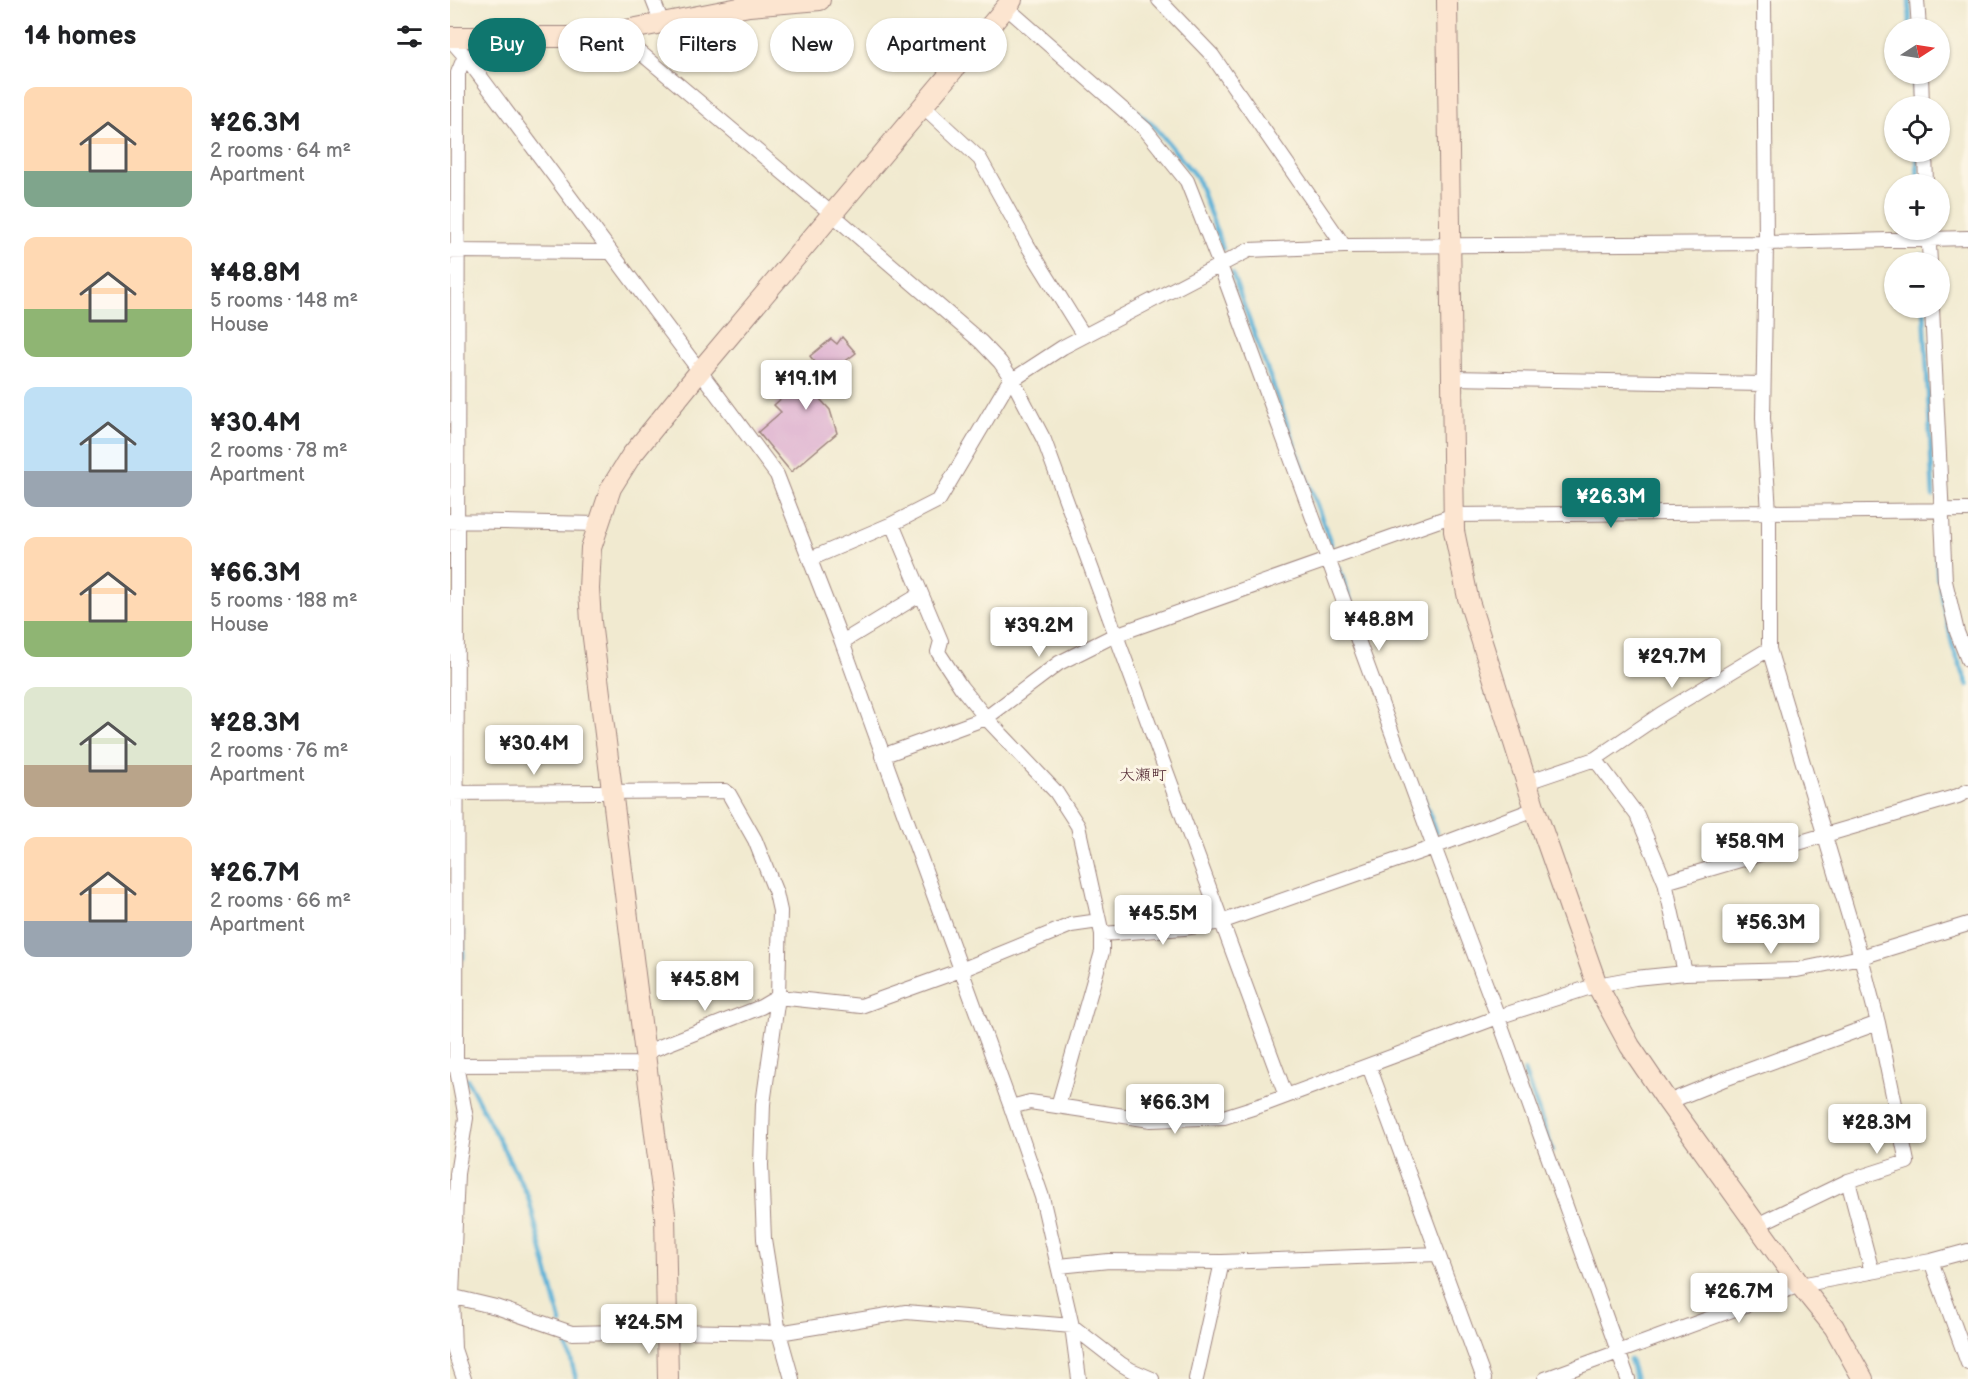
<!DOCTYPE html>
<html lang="en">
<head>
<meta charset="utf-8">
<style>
  body { margin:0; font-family:"Balsamiq Sans","Klee One",sans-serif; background:#f6f6f6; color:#202124; height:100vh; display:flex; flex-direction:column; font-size:22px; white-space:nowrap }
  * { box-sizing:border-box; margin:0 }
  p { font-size:20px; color:#757577 }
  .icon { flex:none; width:33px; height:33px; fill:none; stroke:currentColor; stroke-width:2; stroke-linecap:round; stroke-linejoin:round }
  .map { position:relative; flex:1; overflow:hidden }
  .panel { display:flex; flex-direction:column; background:#fff; width:450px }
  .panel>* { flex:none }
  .hud { position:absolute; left:18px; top:18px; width:570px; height:54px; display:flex; gap:12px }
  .needle { width:39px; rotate:78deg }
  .tools { position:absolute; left:1434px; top:18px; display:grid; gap:12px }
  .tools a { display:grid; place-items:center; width:66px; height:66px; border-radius:50%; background:#fff; box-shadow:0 2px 4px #0004; font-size:30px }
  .price { position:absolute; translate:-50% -51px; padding:0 14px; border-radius:6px; background:#fff; color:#222; font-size:20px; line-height:39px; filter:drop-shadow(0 2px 3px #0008) }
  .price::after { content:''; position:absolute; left:50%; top:36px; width:18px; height:14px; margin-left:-9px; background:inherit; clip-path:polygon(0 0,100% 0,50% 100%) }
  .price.selected { background:#0f766e; color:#fff }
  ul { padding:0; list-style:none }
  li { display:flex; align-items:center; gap:18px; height:150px; padding:0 24px }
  li span { display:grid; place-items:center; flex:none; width:168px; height:120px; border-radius:12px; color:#555 }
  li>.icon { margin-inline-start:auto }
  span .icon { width:72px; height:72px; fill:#fffc; stroke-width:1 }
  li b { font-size:26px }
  h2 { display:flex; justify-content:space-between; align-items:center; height:72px; padding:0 24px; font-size:26px }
  .chip { padding:0 21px; border-radius:27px; background:#fff; box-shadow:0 2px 4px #0004; font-size:21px; line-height:54px }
  .chip.selected { background:#0f766e; color:#fff }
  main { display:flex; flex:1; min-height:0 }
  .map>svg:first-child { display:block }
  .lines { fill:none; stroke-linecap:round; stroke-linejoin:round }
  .stream { stroke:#5ab1d7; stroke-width:4.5 }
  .building { fill:#dbaccf }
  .street-casing { stroke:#9e847e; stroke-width:16 }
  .secondary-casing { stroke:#9e847e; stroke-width:22 }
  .street { stroke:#fff; stroke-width:14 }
  .secondary { stroke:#fce5d0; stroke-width:20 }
  .labels { text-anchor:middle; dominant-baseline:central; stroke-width:6; stroke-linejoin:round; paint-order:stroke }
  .neighbourhood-label { font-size:16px; fill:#4a1f2b; stroke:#fcf5e5 }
</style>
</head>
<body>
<main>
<section class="panel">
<h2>14 homes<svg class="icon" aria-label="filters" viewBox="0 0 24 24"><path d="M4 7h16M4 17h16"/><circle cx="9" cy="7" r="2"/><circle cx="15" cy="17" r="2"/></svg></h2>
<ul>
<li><span style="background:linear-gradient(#ffd9b3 70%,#7fa58c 0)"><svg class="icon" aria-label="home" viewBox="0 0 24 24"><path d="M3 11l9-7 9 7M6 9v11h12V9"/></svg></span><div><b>¥26.3M</b><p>2 rooms · 64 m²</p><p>Apartment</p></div></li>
<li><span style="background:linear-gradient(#ffd9b3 60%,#8fb573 0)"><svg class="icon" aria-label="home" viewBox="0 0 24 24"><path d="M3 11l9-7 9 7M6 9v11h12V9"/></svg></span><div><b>¥48.8M</b><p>5 rooms · 148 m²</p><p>House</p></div></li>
<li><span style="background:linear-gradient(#bfe0f5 70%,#9aa5b1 0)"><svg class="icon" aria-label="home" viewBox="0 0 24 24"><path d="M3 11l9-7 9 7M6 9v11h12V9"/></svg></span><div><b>¥30.4M</b><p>2 rooms · 78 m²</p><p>Apartment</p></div></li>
<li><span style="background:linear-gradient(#ffd9b3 70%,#8fb573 0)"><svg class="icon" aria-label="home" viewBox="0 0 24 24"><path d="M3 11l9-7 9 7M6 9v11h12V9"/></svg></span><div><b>¥66.3M</b><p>5 rooms · 188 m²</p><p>House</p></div></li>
<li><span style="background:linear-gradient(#dfe7d0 65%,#b9a48a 0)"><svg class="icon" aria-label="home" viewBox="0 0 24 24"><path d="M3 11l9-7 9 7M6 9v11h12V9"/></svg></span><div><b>¥28.3M</b><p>2 rooms · 76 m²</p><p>Apartment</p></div></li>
<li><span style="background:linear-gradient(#ffd9b3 70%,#9aa5b1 0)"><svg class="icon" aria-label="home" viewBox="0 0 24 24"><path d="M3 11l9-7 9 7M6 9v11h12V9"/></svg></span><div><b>¥26.7M</b><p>2 rooms · 66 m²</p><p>Apartment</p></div></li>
</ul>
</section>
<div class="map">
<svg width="1518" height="1379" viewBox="0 0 1518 1379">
  <rect width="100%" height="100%" fill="#fcf5e5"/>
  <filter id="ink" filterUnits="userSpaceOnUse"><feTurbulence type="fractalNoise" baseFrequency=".0167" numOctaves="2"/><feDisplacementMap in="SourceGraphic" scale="12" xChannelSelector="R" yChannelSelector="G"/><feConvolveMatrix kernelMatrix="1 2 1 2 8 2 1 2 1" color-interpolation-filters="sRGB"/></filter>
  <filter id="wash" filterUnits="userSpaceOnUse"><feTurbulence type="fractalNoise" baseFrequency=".008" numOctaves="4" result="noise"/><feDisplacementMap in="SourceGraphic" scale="24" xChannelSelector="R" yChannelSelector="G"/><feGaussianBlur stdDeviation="1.35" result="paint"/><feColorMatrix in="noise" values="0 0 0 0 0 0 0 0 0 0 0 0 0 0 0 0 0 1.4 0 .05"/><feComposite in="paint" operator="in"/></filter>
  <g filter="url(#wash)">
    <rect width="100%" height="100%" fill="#f1ead0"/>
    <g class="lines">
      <path class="stream" d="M1459,0L1460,28
        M1463,74L1464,106
        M653,83L705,127L747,178L773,249
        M1467,152L1468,184
        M1472,255V262
        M782,273L881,544
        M1474,308L1483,496
        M1484,524L1488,579
        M889,568L915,641
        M1490,587L1503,648L1518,685
        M971,792L986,832
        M13,958V930
        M1074,1071L1103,1151
        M17,1079L78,1196L111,1323
        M1157,1300L1170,1336
        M117,1344L126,1379
        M1180,1360L1186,1379"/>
    </g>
    <g id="blocks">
      <path class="building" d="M392,337L406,353L360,388L380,410L387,433L341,472L308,432L331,412L324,405L368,366L360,356L381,339L387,344Z"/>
    </g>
  </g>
  <g filter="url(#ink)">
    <use href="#blocks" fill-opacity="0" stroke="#9e847e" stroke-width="1.5"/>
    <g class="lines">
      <g class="street-casing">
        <path id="street" d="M203,0L212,23
          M709,0L762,55L894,246
          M1467,0L1469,28
          M556,7L695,129L737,181L770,265L984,847L1048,1017L1178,1379
          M166,32L382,214L531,342L550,362L562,379L594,440L836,1096
          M0,39L15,56L327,475L392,642L561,1107L592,1197L622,1326L629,1379
          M1471,74L1472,106
          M473,106L530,159L578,246L634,336
          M1475,152L1476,184
          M1478,230L1480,262
          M0,251L160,252
          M1482,308L1495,581L1507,632L1518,660
          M1002,378L1313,384
          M1518,510L1319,512V649L1411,957L1518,924
          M0,521L148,524
          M442,524L491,641L488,652L511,687L536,718L606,792L628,826L652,934V952L608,1106
          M360,559L442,524L489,500L558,383L613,347L799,250L894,246L1316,243L1518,238
          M392,642L471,594
          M432,756L536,718L609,663L665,635L1004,515L1319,512L1313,418L1316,243L1314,0
          M1145,759L1187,815L1215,882L1235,973
          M1077,782L1145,759L1211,714L1319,649
          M0,793L275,791L279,794L305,840L326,893L330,911L328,997L313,1104L311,1165L314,1239L329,1333L218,1331L122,1333L46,1307L0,1296
          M1215,882L1508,796L1518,791
          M652,934L734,928L771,922L984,847L1085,809
          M194,1053L311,1007L328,997L411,1006L511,970L621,925L649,921
          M0,1065L196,1064
          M919,1066L1034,1379
          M1218,1102L1272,1080L1428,1023
          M561,1107L580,1102L701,1120L774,1117L815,1104L1048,1017L1147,985L1185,978L1235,973L1347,970L1411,957L1428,1023L1457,1162L1398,1181L1307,1225
          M1398,1181L1422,1272
          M1518,1251L1481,1261L1518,1363
          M609,1266L659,1261L772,1262L987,1254
          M14,1379L4,1349L2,1296L7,1174L16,1118L6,1065L8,73L15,56
          M342,1379L329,1333L456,1312L622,1326L671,1364L681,1370L702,1379
          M746,1379L772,1262
          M1095,1379L1350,1285L1481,1261"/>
      </g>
      <g class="secondary-casing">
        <path id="secondary" d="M997,0L1004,531L1018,598L1085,809L1147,985L1180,1046L1218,1102L1350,1285L1384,1327L1413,1379
          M0,37H130L166,32L299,6L370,0
          M218,1379L215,1214L141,622L139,589L141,548L161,488L181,456L250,371L562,0"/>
      </g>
      <use href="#street" class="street"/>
      <use href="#secondary" class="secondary"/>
    </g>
  </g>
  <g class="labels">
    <g class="neighbourhood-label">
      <text x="693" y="775">大瀬町</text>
    </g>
  </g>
</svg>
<div class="tools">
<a><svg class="needle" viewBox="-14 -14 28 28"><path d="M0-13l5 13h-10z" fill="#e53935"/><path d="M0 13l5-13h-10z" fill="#757577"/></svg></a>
<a><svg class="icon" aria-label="locate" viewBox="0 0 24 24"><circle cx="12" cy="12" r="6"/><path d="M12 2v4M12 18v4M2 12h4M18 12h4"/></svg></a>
<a>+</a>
<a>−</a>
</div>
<b class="price" style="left:356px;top:411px">¥19.1M</b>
<b class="price selected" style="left:1161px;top:529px">¥26.3M</b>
<b class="price" style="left:929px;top:652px">¥48.8M</b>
<b class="price" style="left:589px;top:658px">¥39.2M</b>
<b class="price" style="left:1222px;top:689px">¥29.7M</b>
<b class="price" style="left:84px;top:776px">¥30.4M</b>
<b class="price" style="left:1300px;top:874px">¥58.9M</b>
<b class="price" style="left:713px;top:946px">¥45.5M</b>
<b class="price" style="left:1321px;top:955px">¥56.3M</b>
<b class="price" style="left:255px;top:1012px">¥45.8M</b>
<b class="price" style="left:725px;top:1135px">¥66.3M</b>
<b class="price" style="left:1427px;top:1155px">¥28.3M</b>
<b class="price" style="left:1289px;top:1324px">¥26.7M</b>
<b class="price" style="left:199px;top:1355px">¥24.5M</b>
<div class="hud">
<a class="chip selected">Buy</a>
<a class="chip">Rent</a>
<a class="chip">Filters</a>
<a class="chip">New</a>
<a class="chip">Apartment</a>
</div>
</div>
</main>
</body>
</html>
